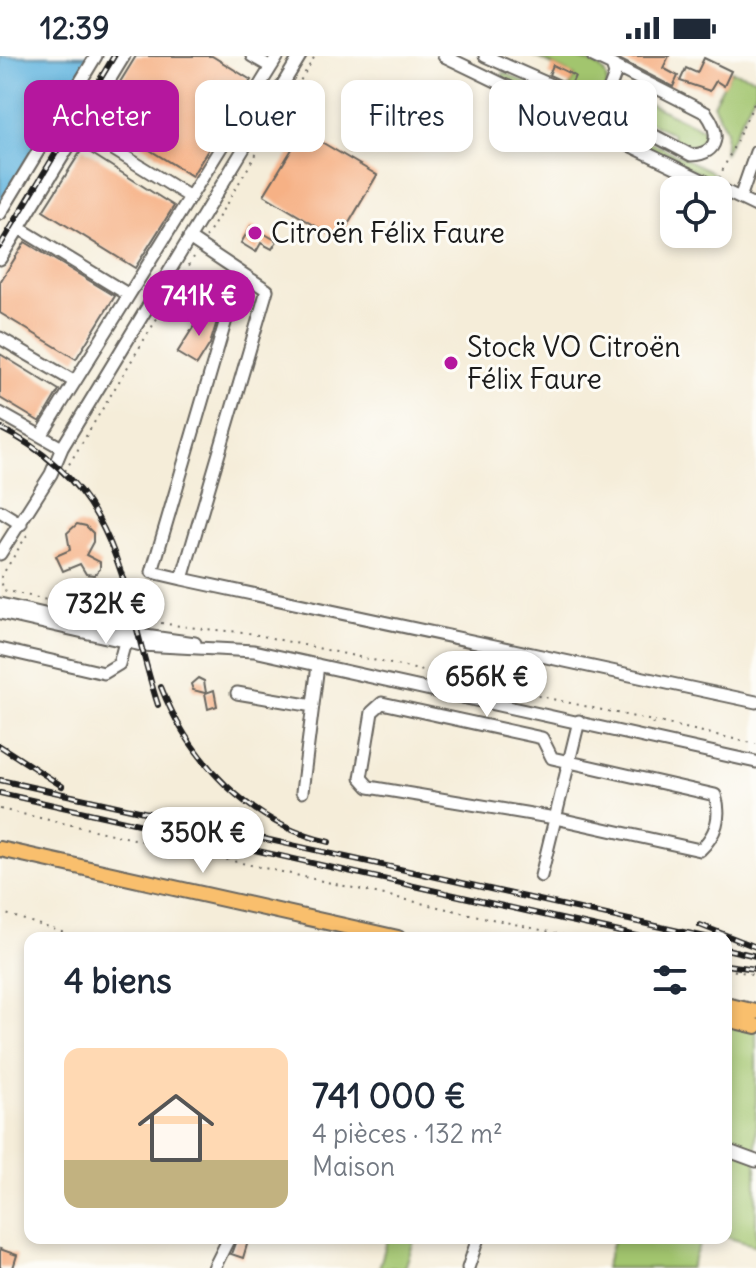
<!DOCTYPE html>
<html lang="fr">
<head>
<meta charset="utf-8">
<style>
  body { margin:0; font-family:Delius,sans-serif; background:#f2f2f3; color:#1f2937; height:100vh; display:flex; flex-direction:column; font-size:30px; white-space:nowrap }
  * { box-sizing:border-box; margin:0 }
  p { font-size:26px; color:#747a83 }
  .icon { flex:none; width:44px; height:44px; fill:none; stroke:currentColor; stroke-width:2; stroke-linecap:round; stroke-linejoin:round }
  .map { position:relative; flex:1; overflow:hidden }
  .details { position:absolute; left:24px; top:876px; width:708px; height:312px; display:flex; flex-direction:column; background:#fff; border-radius:16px; box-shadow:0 4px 12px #0003 }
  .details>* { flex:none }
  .top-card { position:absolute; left:24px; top:24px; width:708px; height:72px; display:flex; gap:16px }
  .fabs { position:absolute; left:660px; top:120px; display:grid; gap:16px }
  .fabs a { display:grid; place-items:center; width:72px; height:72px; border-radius:16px; background:#fff; box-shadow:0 4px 12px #0003; font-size:40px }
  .price { position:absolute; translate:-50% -68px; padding:0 18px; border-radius:28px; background:#fff; color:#222; font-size:26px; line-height:52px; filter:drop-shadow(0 2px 4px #0008) }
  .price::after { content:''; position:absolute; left:50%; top:48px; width:24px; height:18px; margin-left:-12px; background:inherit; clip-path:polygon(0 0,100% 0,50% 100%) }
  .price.current { background:#b5179e; color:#fff }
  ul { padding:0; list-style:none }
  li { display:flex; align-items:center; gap:24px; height:200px; padding:0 40px }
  li span { display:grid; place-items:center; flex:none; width:224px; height:160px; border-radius:16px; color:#555 }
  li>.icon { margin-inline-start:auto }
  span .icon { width:96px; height:96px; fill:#fffc; stroke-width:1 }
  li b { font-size:34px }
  h2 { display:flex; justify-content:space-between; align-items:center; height:96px; padding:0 40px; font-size:34px }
  .pill { padding:0 28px; border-radius:16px; background:#fff; box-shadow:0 4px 12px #0003; font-size:28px; line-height:72px }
  .pill.current { background:#b5179e; color:#fff }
  .status { display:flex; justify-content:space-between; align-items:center; height:56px; padding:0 40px; background:#fff; direction:ltr }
  .status svg { height:22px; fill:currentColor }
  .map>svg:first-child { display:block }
  .green { fill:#a2c56e; stroke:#5f7045; stroke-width:2 }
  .water { fill:#63b5df; stroke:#40687e; stroke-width:2 }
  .building { fill:#f6b185 }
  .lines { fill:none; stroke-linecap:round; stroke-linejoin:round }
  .minor-casing { stroke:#68655e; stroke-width:15 }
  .major-casing { stroke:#68655e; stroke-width:18 }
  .path { stroke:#68655e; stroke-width:2; stroke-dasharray:2 6; stroke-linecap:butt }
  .minor { stroke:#fff; stroke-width:11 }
  .major { stroke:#f9bf6d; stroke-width:14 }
  .rail-casing { stroke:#1c1c1c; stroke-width:6 }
  .rail { stroke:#fdfcf7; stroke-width:3; stroke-dasharray:9; stroke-linecap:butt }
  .poi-dot { fill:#b5179e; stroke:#fdfcf7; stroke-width:3 }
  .labels { text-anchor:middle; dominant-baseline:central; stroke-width:6; stroke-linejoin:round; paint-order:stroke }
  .poi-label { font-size:28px; fill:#1c1c1c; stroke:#fdfcf7; text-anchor:start }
</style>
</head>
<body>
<div class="status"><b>12:39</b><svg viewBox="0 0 49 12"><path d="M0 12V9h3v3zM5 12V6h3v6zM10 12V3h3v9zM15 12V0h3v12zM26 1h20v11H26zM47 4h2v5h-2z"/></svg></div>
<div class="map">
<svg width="756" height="1212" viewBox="0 0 756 1212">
  <rect width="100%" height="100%" fill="#fdfcf7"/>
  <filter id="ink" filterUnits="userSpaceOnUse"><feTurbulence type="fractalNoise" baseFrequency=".0125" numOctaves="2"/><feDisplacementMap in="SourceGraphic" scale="16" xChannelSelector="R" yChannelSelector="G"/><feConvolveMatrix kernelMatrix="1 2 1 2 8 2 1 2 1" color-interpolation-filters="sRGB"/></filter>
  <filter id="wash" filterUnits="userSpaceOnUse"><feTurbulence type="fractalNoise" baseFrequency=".006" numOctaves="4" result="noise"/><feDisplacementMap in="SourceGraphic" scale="32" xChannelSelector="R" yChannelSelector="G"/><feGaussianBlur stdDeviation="1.8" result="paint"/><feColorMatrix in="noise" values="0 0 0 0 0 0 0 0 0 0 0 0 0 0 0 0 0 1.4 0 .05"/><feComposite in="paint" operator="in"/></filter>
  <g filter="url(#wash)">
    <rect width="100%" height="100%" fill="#f5edd9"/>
    <path class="green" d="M534,0C560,0 615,0 606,34L593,43L569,33L575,20Z
      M731,15L756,22V35L724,98L726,74L713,48Z
      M503,16L707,113L716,119L711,123L503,22Z
      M621,35L703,73L707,84L698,91L674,85L672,77L606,46Z
      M726,970L756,974V1190L726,1181Z
      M388,1182H415L405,1212H379Z
      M614,1182H702L690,1212H605Z"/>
    <path class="water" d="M0,0H90L0,147Z"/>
    <g id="blocks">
      <path class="building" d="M136,0H212L251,24L192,120L98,62Z
        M613,0H669L663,12L678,20L673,31Z
        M704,2L731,15L724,30L716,25L710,35L680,25L686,12L697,17Z
        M553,9L575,20L571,29L549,19Z
        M303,75L377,119L339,184L264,139Z
        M83,92L174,150L135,212L43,155Z
        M251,170L277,185L272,193L261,187L256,196L241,187Z
        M25,186L115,240L76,303L0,257V226Z
        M204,254L218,262L210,288L197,309L177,297Z
        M0,298L59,334L40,366L0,342Z
        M77,468L86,470L93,477V486L86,499L100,506V513L94,519L86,518L80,508L63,515L56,500L70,494L67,477Z
        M198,622L204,625L206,637L214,634L217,650L208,653L205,637L193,634L191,628Z
        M237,1182H249L243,1202L231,1198Z
        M0,1193L17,1199L13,1212H0Z"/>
    </g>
  </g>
  <g filter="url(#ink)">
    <use href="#blocks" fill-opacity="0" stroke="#68655e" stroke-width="2"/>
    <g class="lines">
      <g class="minor-casing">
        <path id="minor" d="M252,0L271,11
          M444,0L756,150
          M485,0L594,48L606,42L615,18L612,9L593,0
          M594,48L691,99C720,98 720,76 706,57L612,9
          M79,72L190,141
          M740,142L756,96
          M0,158L96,0
          M19,172L129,239
          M189,182L240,216L152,516L182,523L267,234L240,216
          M0,203L124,0
          M0,282L75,326
          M0,357L62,392
          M41,380L278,0
          M0,455L21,468
          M0,498L51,418L62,392L300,0
          M182,523L756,646
          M0,548L138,579L195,587
          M0,557L141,589L254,595L756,706
          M0,593L104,617L119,608L125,586
          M237,637L313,650
          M382,647L542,682L552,702L715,739C722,760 716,779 700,794L555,762L369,731L361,722L372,656Z
          M302,736L318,609
          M541,820L579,665
          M726,1094L756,1105
          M214,1212L229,1182
          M468,1212L478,1182"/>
      </g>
      <g class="major-casing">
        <path id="major" d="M0,793L398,882
          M726,949L756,956
          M726,963L756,970"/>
      </g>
      <path class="path" d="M719,122L756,43
        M206,182L315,0
        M65,415L194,201
        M27,479L1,521L3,534C83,552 162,572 244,576L653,665L652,672
        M654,665L756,688
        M0,753L577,882
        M0,856L80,882
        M726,913L756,919"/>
      <use href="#minor" class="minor"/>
      <use href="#major" class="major"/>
      <g class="rail-casing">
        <path id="rail" d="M0,190L114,0
          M0,372C124,433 121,535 158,649
          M161,631C190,705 250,768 329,786
          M0,690L62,730
          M0,724L710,882
          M0,737L646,882
          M700,869L756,891
          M726,893L756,900
          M726,909L756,913"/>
      </g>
      <use href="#rail" class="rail"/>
    </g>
  </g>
  <g class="poi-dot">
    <circle cx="255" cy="177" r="8"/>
    <circle cx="451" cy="307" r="8"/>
  </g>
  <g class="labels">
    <g class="poi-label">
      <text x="271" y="177">Citroën Félix Faure</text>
      <text x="467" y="291">Stock VO Citroën<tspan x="467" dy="32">Félix Faure</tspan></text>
    </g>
  </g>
</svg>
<div class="fabs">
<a><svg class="icon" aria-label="locate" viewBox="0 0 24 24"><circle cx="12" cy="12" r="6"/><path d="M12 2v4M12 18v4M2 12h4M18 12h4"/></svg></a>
</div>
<b class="price current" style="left:199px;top:282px">741K €</b>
<b class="price" style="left:106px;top:590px">732K €</b>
<b class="price" style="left:487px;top:663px">656K €</b>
<b class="price" style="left:203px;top:819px">350K €</b>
<div class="top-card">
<a class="pill current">Acheter</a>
<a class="pill">Louer</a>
<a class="pill">Filtres</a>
<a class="pill">Nouveau</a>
</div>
<section class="details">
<h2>4 biens<svg class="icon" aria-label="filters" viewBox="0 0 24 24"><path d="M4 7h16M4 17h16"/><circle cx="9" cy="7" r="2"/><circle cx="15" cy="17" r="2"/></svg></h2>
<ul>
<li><span style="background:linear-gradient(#ffd9b3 70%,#c2b280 0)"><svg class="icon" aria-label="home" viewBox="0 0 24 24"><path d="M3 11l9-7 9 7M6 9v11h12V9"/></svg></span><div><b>741 000 €</b><p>4 pièces · 132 m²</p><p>Maison</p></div></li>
</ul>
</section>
</div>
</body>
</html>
